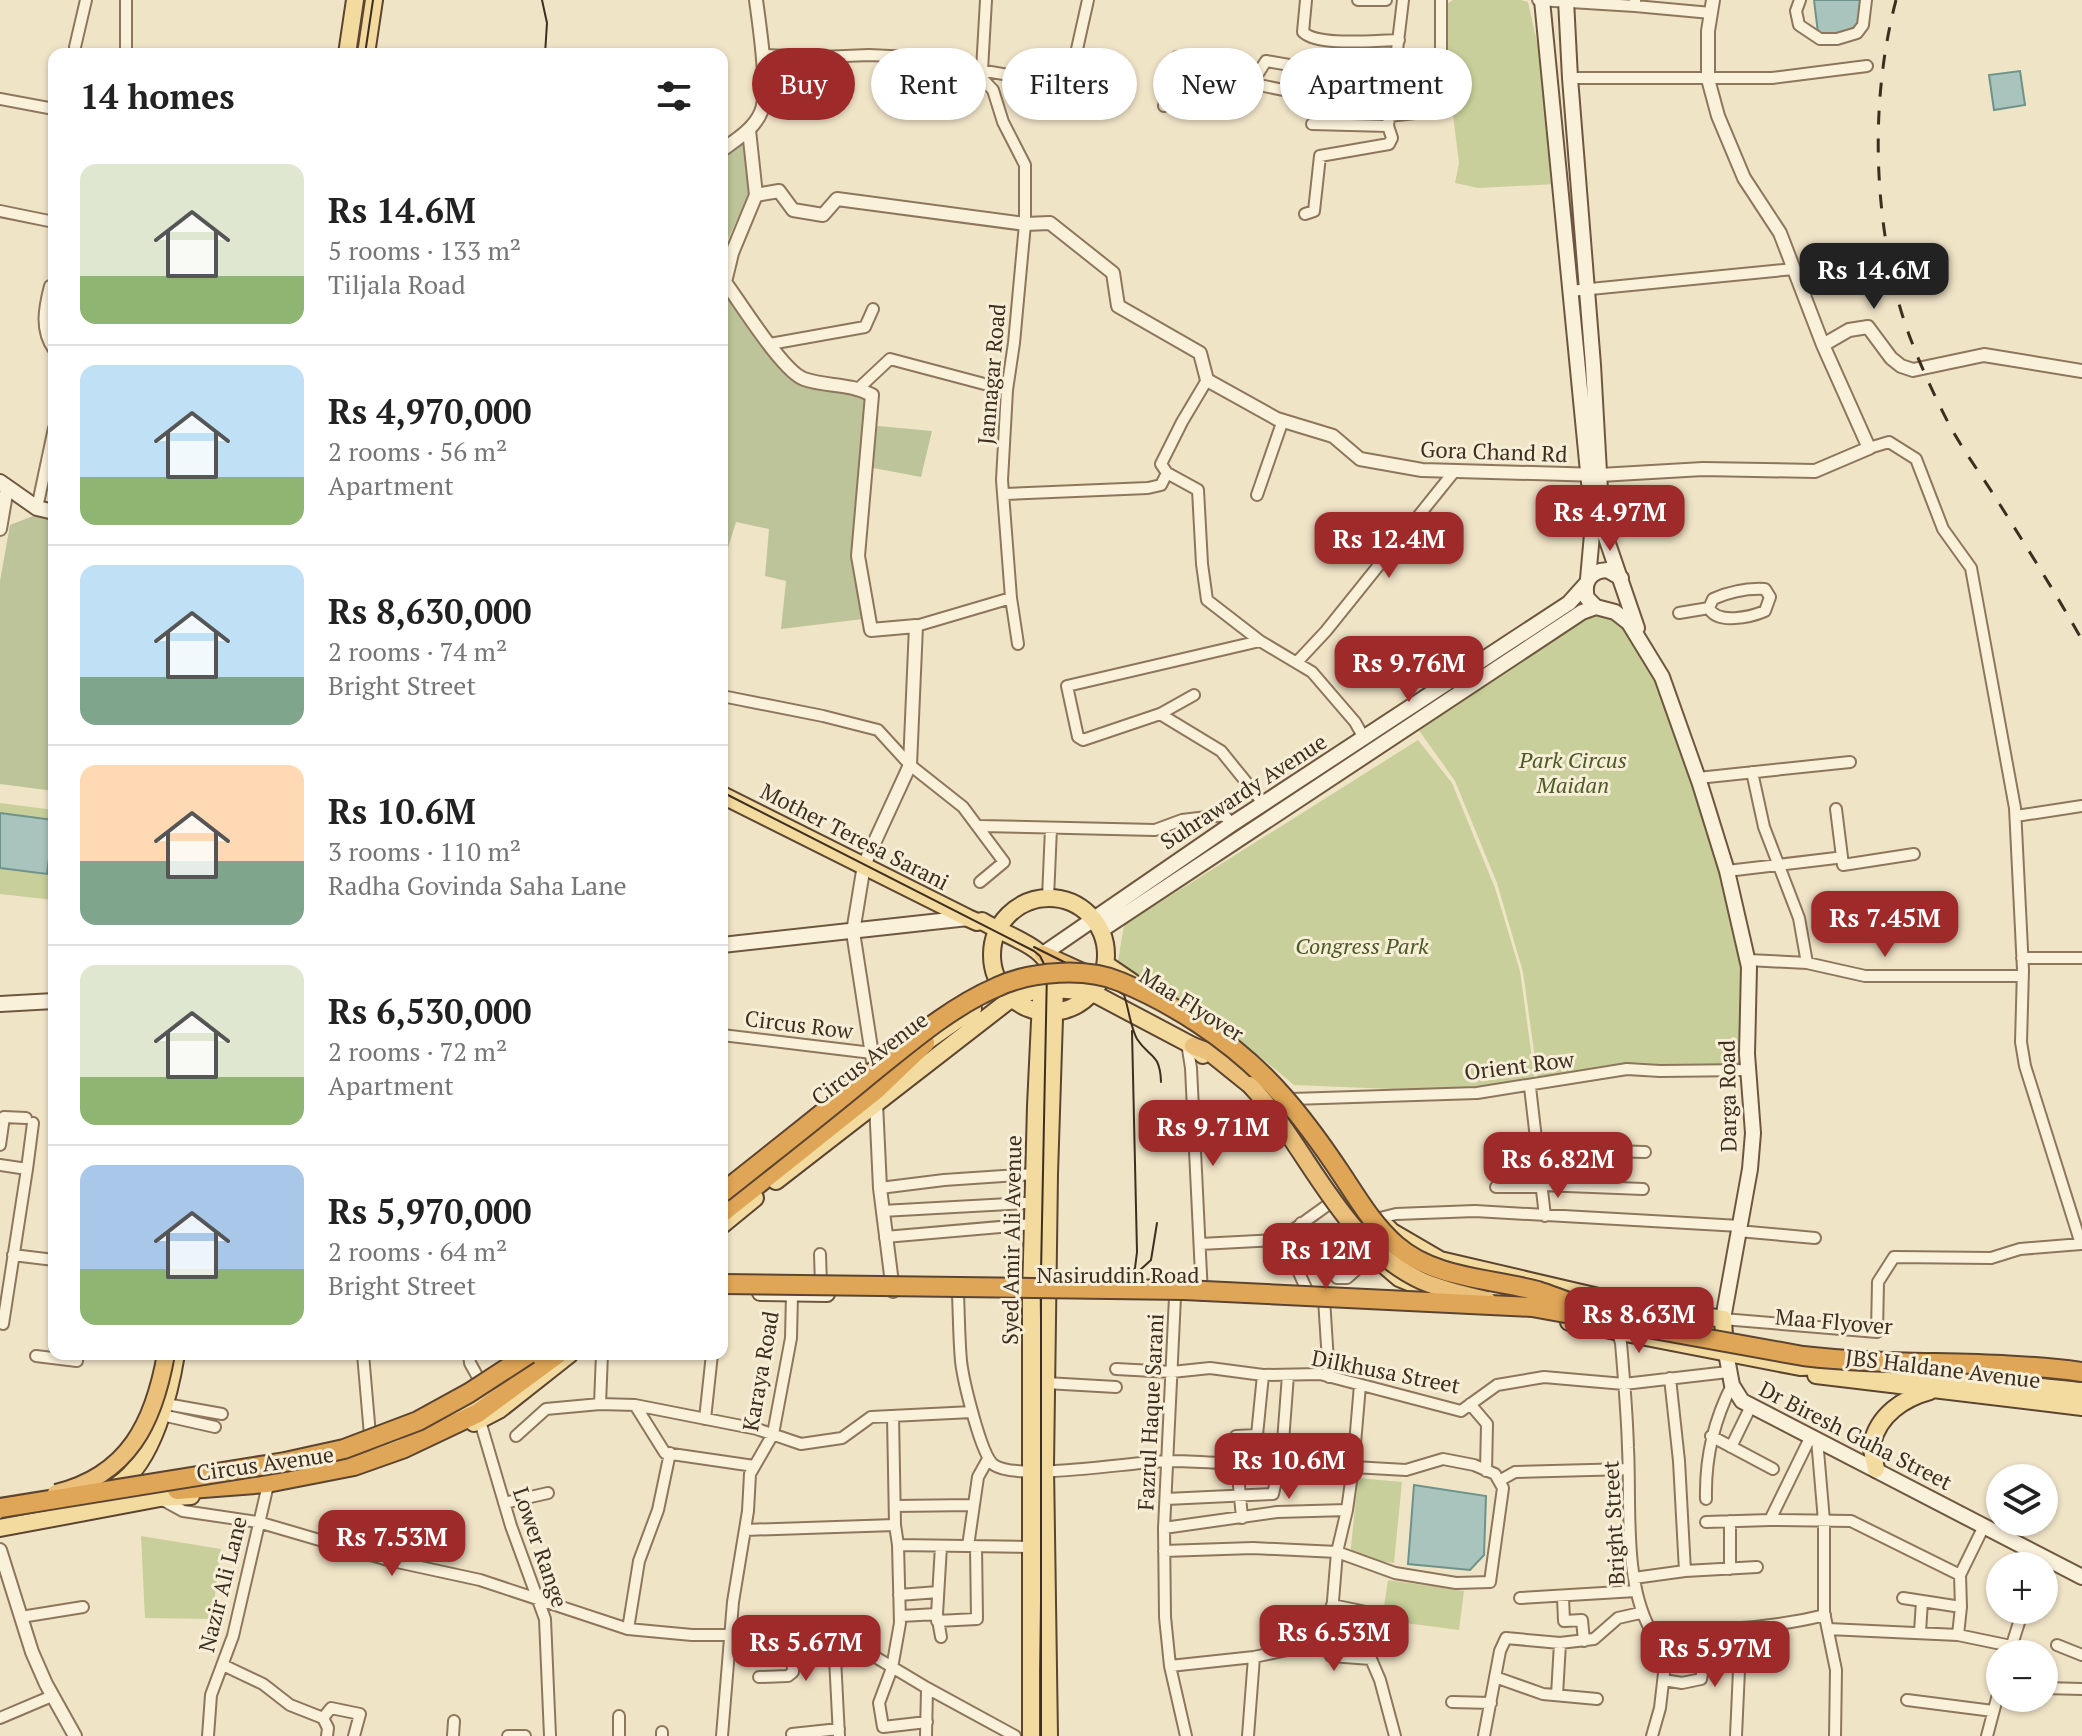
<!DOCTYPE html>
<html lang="en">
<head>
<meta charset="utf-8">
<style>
  body { margin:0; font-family:"PT Serif",serif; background:#f6f6f6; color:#222; height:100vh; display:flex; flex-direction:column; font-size:30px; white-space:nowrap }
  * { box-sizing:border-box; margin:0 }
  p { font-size:26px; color:#767676 }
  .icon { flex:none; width:44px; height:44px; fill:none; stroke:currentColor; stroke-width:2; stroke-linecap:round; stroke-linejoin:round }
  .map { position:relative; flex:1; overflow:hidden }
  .details { position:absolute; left:48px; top:48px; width:680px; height:1312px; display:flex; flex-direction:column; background:#fff; border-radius:16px; box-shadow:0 2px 6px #0004 }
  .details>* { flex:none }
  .banner { position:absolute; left:752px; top:48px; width:760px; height:72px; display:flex; gap:16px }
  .buttons { position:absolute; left:1986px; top:1464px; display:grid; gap:16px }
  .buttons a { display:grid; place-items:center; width:72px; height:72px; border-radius:50%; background:#fff; box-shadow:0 2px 6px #0004; font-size:40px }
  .price { position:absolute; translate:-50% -68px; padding:0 18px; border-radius:16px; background:#9e2b2a; color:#fff; font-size:26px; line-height:52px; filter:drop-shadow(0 2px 4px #0008) }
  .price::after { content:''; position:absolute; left:50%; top:48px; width:24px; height:18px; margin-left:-12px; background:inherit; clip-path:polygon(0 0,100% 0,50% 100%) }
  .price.current { background:#222; color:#fff }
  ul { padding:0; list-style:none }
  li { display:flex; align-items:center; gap:24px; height:200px; padding:0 32px }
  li+li { border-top:2px solid #e0e0e0 }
  li span { display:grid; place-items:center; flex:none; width:224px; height:160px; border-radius:16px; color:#555 }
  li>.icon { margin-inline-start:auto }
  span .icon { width:96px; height:96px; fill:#fffc; stroke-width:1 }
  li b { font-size:34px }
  h2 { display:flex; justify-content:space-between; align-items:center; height:96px; padding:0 32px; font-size:34px }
  .tag { padding:0 28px; border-radius:36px; background:#fff; box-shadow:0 2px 6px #0004; font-size:28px; line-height:72px }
  .tag.current { background:#9e2b2a; color:#fff }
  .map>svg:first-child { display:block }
  .green { fill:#c8cf9a }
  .cemetery { fill:#bec499 }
  .water { fill:#a8c4bc; stroke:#6e938a; stroke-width:2 }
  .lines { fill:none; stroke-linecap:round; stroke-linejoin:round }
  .minor-casing { stroke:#8d765c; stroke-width:14 }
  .tertiary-casing { stroke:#8d765c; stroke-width:16 }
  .secondary-casing { stroke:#6f573f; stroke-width:18 }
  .primary-casing { stroke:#5b4430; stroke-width:20 }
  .trunk-casing { stroke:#5b4430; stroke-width:20 }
  .motorway-casing { stroke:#5b4430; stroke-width:22 }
  .minor { stroke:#faf1db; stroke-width:10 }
  .tertiary { stroke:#faf1db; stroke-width:12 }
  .secondary { stroke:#faf1db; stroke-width:14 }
  .primary { stroke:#f3da9f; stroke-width:16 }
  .trunk { stroke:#eac07b; stroke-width:16 }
  .motorway { stroke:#e0a657; stroke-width:18 }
  .tram { stroke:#3d2e20; stroke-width:2 }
  .rail { stroke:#3d2e20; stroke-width:3; stroke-dasharray:14 14; stroke-linecap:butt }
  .trunk-bridge-casing { stroke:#5b4430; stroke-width:20; stroke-linecap:butt }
  .motorway-bridge-casing { stroke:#5b4430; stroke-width:22; stroke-linecap:butt }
  .trunk-bridge { stroke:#eac07b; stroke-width:16 }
  .motorway-bridge { stroke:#e0a657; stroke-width:18 }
  .labels { text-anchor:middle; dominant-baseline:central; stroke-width:6; stroke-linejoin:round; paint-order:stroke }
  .street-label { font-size:22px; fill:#3d2e20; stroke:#f7eed7 }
  .park-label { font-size:22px; font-style:italic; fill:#4c5a26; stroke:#f7eed7 }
</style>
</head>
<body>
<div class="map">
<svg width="2082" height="1736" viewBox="0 0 2082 1736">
  <rect width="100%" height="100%" fill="#f0e4c7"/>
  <path class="green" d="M1453,0H1521L1528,2L1544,73L1554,146L1550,178L1556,184L1478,188L1455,183L1459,163L1451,99L1450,60L1445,36L1448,3Z
    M1605,601L1660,682L1728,876L1745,968L1743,1065L1663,1068L1628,1064L1538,1080L1523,972L1497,883L1455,781L1418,729Z
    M1418,740L1452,783L1495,888L1520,971L1535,1080L1491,1087L1418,1090L1294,1085L1228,1030L1117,967L1124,925Z
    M0,803L54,810V900L0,894Z
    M1358,1478L1402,1482L1394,1563L1350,1557Z
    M141,1536L221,1549L212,1619L145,1618Z
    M1388,1580L1464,1591L1459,1630L1382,1620Z"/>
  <path class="cemetery" d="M744,143L750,192L722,252V159Z
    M722,261L724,278L803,380L869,396L867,425L932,431L921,477L868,467L852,556L863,619L781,629L786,581L765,576L769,529L736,522L722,567Z
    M33,516L54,520V791L0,784V581L10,525Z"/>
  <path class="water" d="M1814,0H1867L1862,31L1848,35L1818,33Z
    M2020,71L2025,105L1994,110L1989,75Z
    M0,813L54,820L47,874L0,868Z
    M1414,1485L1486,1496L1484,1555L1470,1570L1408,1564Z"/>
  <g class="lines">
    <g class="minor-casing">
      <path id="minor" d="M1306,0L1303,32C1318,47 1377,40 1399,40
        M1358,0H1386
        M1538,0L1635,6V0
        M1800,0L1796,11L1799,25L1820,39H1837L1857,33L1863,25L1866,0
        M1635,6L1711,13
        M75,47L86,0
        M126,54V0
        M763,55L821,57L869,55L932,58L973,69L1069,85L1088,0
        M982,70L986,0
        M1570,78H1772L1867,66
        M1252,83L1266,61L1318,70
        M1259,85L1313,96L1318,67L1395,70
        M0,99L54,109
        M1164,106L1177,57
        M1389,116L1441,110V0
        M1312,124L1388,126
        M0,211L54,222
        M1305,214L1314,211L1320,156L1389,144L1392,138L1388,126L1403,0
        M54,287L50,286C44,309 40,330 54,350
        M1570,291L1794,269
        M770,344L865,327L873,309
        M1207,380L1182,422L1161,464L1167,473L1198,490L1202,564L1207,600L1260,641
        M859,388L890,359L1007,390
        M1005,494L1148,488L1161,485L1167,473
        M1257,495L1283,420
        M37,508L54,428
        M1011,598L1018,644
        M1679,613L1709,608L1713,599C1729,592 1748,588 1765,589L1770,597L1765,611C1751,617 1717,625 1709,608
        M916,626L1011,598L1002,480L1007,390L1014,343L1025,224V165L1003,122L993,90L973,69
        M1297,662L1326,631L1453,473
        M1194,695L1160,714L1083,740L1078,737L1067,686L1260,641L1312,672L1355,722L1364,738
        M722,696L823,716L878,730L910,765L963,807L1004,862L980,882
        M1160,714L1221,751L1264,804
        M1752,772L1764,827L1799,918L1807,963
        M1698,778L1850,762
        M1836,809L1843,865L1914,854
        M2016,816L2082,806
        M980,826L1155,830L1182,820L1224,815L1232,824
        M1727,871L1836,858
        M1048,898L1051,828
        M2022,958H2082
        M1748,960L1807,963L1865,976H2023
        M722,1035L872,1053
        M1187,1043L1191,1068L1202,1295
        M1530,1087L1545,1216
        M1292,1099L1477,1093L1627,1069L1660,1071L1749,1070
        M0,1145L4,1117L26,1118
        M1537,1149L1645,1152
        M0,1165L27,1169L3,1324
        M27,1169L33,1123
        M1542,1185L1643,1189
        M1496,1187H1542
        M880,1188L944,1180L1034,1174
        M882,1211L1025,1203
        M1380,1218L1396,1214L1475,1211L1740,1226
        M1301,1223L1337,1278H1347L1373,1255
        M1738,1231L1815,1238
        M885,1237L1034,1224
        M1200,1244L1279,1240
        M820,1254L821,1285
        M13,1255L54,1260
        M958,1294C959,1316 959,1339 961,1361C963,1379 981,1456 994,1465C1018,1482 1135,1461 1170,1461C1192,1461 1215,1463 1237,1464L1236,1436L1257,1435L1263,1375
        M1175,1297L1164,1528L1165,1617L1170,1666L1186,1736
        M1310,1297L1296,1266L1279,1240L1329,1204
        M1324,1299L1329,1377
        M1723,1319L1877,1332L1878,1282L1894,1257L1991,1258L2020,1249L2081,1244L2025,1066L2021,1042L2023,970L2015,808L1971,568L1943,529L1916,459L1889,442L1869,448
        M1618,1333L1621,1343C1624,1378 1627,1413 1628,1448C1631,1505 1623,1581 1651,1631L1669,1630L1660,1708L1652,1736
        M363,1354L370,1435
        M469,1354L470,1363L480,1381
        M602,1354L600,1404L635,1405L757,1429L801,1444L842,1438L871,1417L972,1412
        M36,1356L77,1361L78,1354
        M1116,1369L1172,1372L1210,1368L1263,1375L1320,1374L1461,1411L1497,1385L1544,1377L1624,1384L1728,1372
        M1670,1378L1679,1461L1685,1571
        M1046,1383L1116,1387
        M166,1404L222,1414
        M1470,1404L1487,1424L1486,1471
        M635,1405L665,1453L754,1466
        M162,1415L215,1427
        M893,1416L895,1525L898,1545L1030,1547
        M705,1419L712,1354
        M480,1421L511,1526L545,1619L550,1736
        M516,1436L546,1409L600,1404
        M1711,1436L1773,1469
        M1817,1439L1824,1521V1612L1836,1670L1835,1736
        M1731,1447L1751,1406
        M1282,1455L1308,1454L1312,1461L1353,1467L1360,1385
        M1237,1464L1242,1518
        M1499,1481L1515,1472L1628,1469
        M161,1499L183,1511L258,1522L388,1560L480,1580L628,1629L692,1635H792L834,1638L852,1643L927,1688L1015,1736
        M1166,1499L1273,1494L1282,1455L1288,1375
        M1706,1499C1705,1458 1713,1422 1732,1385
        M504,1503L548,1493
        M895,1506L972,1505
        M1770,1520L1851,1521L1960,1575
        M1730,1521V1569
        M1706,1522L1770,1520L1811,1436
        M1164,1528L1277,1512L1347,1510
        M745,1530L895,1525
        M898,1545L900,1623L892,1668L879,1703L883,1727L927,1722
        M968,1546L978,1477L988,1459
        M1164,1551L1253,1548L1337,1552L1395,1573L1456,1583L1490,1582L1503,1488L1495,1474L1474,1465L1443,1459L1406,1470L1353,1467L1347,1510L1337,1552L1332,1613L1324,1642L1254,1657L1170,1666
        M1634,1578L1685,1571L1757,1567
        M899,1595L938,1592
        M1563,1597L1564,1621L1582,1620L1584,1641
        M1520,1598L1636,1591
        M1903,1598L1961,1607L1958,1635
        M1332,1605L1371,1613
        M1961,1607L1960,1575L1984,1526
        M901,1616L937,1614
        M21,1617L83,1607
        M937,1621L977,1619L976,1546
        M628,1629L639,1561L658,1510L670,1453
        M1828,1629L1958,1635L2011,1646
        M1669,1630C1721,1631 1774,1628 1825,1615
        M1920,1632L1922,1601
        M941,1637L937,1614L941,1546
        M834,1638L839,1736
        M1324,1642L1331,1656L1371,1659L1380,1680L1395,1736
        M2057,1645L2082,1655
        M2009,1654L2023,1610
        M223,1665L263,1684L290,1705L323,1718L328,1728L327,1736
        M759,1677L788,1676L793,1672L792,1635
        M1495,1677L1543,1694L1597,1699
        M1664,1680L1682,1683L1701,1679L1711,1631
        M2044,1688L2082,1689
        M1557,1695L1560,1643
        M1907,1700L1993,1711
        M1452,1702L1491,1703
        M619,1716V1736
        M0,1718L52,1696
        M323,1718L331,1708L360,1714L354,1736
        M662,1732V1736
        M208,1736L211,1695L233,1636L267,1489
        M453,1736L454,1721
        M508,1736H525
        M722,1736L733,1602L748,1511L750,1474L773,1434L791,1338L792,1294
        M793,1736L792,1734L839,1729
        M926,1736L927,1688
        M1248,1736L1254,1657
        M1484,1736L1500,1651L1506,1638L1560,1643L1594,1639L1618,1618L1640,1613
        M1736,1736L1739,1670
        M1987,1736L2000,1687"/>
    </g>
    <g class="tertiary-casing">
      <path id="tertiary" d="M749,130L756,195L732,253L725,282C740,302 783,372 804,379C827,387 850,383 872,395L858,556L871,630L916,626L910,765L864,865L853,932L875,1074
        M722,150C736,140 754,129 761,112C770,92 759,23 756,0
        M756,195L779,191L793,210L823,215L837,199L1025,224L1050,223L1113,273L1118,306L1200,353L1207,380L1277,419L1333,436L1360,459L1422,470L1600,475L1703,469L1815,471L1869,448L1823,345L1780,233L1744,178L1718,116L1708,79V31L1713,0
        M1823,345L1849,330L1868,327L1891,358L1901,366L1913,370L1984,355L2082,371
        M0,529L7,488
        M876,1103L880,1188L893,1291
        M0,1550L32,1652L46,1684L75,1736"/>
    </g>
    <g class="secondary-casing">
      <path id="secondary" d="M1542,0L1593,523L1588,579
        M1566,0L1570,78L1593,365L1602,526L1637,628
        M0,482L37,508L54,512
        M1621,578L1607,570C1590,571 1583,582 1587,598L1596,607L1615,612L1629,623L1662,677L1700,784L1727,871L1749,967L1747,1054L1753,1133L1750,1169L1723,1319
        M1100,931L1582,612L1596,607
        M722,945L968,918
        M1043,954L1232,824L1569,603L1586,584
        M0,1004L54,1001
        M760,1293L827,1294
        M1726,1353L1732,1385L1742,1401L2082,1577"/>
    </g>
    <g class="primary-casing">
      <path id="primary" d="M347,54L355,0
        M366,54L374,0
        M722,795L968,918L977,922L982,921C1011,939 1056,947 1055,987L1049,1174L1045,1466L1049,1736
        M992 955a57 57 0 1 1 114 0a57 57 0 1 1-114 0Z
        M1107,965L1132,982
        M916,1049L973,1009
        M776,1181L1012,998L1043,988L1091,992L1193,1046L1203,1055
        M722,1225L755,1198
        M1387,1227L1392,1232L1440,1260L1620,1302L1723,1319L1725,1352
        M1378,1260L1399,1278L1426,1289
        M1569,1322L1800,1367L1830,1366
        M1857,1369L2082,1391
        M1816,1375L2082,1407
        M474,1423L499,1410L570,1354
        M378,1449L463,1410L509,1380
        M1876,1469C1875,1462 1871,1451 1872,1444C1878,1415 1904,1398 1930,1391
        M123,1497L119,1484C153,1461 170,1392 176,1354
        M0,1528L160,1498L191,1496
        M1031,1736V1296L1036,1106L1042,979"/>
    </g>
    <g class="trunk-casing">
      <path id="trunk" d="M1043,954L1085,973
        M1193,1046L1209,1052L1250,1085"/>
    </g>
    <g class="motorway-casing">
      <path id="motorway" d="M722,1213L876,1090L925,1043
        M177,1490L267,1483L354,1466L402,1449L478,1413L558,1354"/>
    </g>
    <use href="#minor" class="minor"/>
    <use href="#tertiary" class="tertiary"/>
    <use href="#secondary" class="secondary"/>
    <use href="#primary" class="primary"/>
    <use href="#trunk" class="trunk"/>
    <use href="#motorway" class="motorway"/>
    <path class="tram" d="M542,0L547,23L545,54
      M365,54L373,0
      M722,792L1034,951L1040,956L1047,970L1041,1273V1736
      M1034,947L1100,980L1124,995C1129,1009 1130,1026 1137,1039C1149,1058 1160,1052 1161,1082
      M1042,1272L1045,1283L1057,1295L1112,1293L1108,1297L1118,1290V1296L1128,1281L1151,1260L1157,1223
      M1128,1281L1135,1268L1137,1252L1132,1031"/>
    <path class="rail" d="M1896,0C1871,96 1873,203 1898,300C1908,339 1932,392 1951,428C1965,453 1982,476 1997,500C2026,546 2055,592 2082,640"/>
    <g class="trunk-bridge-casing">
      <path id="trunk-bridge" d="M1250,1085C1309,1148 1340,1243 1422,1281C1443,1290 1465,1295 1487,1300
        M56,1493C129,1475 154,1422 166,1354"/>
    </g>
    <g class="motorway-bridge-casing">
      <path id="motorway-bridge" d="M722,1193C771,1154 820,1116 868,1076C908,1044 950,1007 997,987C1031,971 1086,967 1121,982C1174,1004 1226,1038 1266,1078C1296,1108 1321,1143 1344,1178C1359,1201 1375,1227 1396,1245C1435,1279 1490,1278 1538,1291C1551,1295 1564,1301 1578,1305
        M722,1284L1184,1290L1532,1307L1803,1356C1896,1367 1988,1359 2082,1372
        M0,1508L285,1462L344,1449L418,1421L469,1393L529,1354"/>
    </g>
    <use href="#trunk-bridge" class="trunk-bridge"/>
    <use href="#motorway-bridge" class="motorway-bridge"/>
  </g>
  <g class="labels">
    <g class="street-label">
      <text transform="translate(991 374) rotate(-85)">Jannagar Road</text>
      <text transform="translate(1494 451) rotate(2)">Gora Chand Rd</text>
      <text transform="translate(1243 791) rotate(-33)">Suhrawardy Avenue</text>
      <text transform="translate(855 836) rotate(27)">Mother Teresa Sarani</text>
      <text transform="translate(1192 1004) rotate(32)">Maa Flyover</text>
      <text transform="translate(799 1024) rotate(7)">Circus Row</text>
      <text transform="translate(869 1058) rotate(-37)">Circus Avenue</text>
      <text transform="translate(1519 1065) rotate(-7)">Orient Row</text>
      <text transform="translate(1727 1096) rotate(-91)">Darga Road</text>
      <text transform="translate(1011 1240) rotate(-89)">Syed Amir Ali Avenue</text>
      <text x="1118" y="1274">Nasiruddin Road</text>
      <text transform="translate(1834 1321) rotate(5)">Maa Flyover</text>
      <text transform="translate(1943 1368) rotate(7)">JBS Haldane Avenue</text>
      <text transform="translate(760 1371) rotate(-80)">Karaya Road</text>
      <text transform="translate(1386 1371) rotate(11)">Dilkhusa Street</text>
      <text transform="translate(1150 1412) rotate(-87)">Fazrul Haque Sarani</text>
      <text transform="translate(1856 1435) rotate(27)">Dr Biresh Guha Street</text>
      <text transform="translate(265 1463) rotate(-8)">Circus Avenue</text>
      <text transform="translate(1613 1523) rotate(-93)">Bright Street</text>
      <text transform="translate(541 1547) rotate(71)">Lower Range</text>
      <text transform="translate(222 1584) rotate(-76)">Nazir Ali Lane</text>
    </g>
    <g class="park-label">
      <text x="1573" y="759">Park Circus<tspan x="1573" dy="25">Maidan</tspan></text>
      <text x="1362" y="945">Congress Park</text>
    </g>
  </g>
</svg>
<div class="buttons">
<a><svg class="icon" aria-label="layers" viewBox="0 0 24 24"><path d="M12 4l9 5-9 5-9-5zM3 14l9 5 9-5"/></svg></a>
<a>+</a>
<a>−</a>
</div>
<b class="price current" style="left:1874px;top:311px">Rs 14.6M</b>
<b class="price" style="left:1610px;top:553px">Rs 4.97M</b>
<b class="price" style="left:1389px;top:580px">Rs 12.4M</b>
<b class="price" style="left:1409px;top:704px">Rs 9.76M</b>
<b class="price" style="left:1885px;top:959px">Rs 7.45M</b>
<b class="price" style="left:1213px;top:1168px">Rs 9.71M</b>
<b class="price" style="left:1558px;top:1200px">Rs 6.82M</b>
<b class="price" style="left:1326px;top:1291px">Rs 12M</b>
<b class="price" style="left:1639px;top:1355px">Rs 8.63M</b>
<b class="price" style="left:1289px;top:1501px">Rs 10.6M</b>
<b class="price" style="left:392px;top:1578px">Rs 7.53M</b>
<b class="price" style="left:1334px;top:1673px">Rs 6.53M</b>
<b class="price" style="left:806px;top:1683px">Rs 5.67M</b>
<b class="price" style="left:1715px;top:1689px">Rs 5.97M</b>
<div class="banner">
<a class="tag current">Buy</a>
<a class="tag">Rent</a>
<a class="tag">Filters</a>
<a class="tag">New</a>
<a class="tag">Apartment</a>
</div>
<section class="details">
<h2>14 homes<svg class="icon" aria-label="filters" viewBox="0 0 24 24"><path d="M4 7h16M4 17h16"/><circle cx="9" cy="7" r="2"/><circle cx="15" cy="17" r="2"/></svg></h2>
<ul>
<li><span style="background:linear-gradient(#dfe7d0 70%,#8fb573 0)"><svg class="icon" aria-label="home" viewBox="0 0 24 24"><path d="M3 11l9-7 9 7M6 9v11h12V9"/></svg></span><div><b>Rs 14.6M</b><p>5 rooms · 133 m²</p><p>Tiljala Road</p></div></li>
<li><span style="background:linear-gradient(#bfe0f5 70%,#8fb573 0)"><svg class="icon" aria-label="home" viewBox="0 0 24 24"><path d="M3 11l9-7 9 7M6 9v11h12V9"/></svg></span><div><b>Rs 4,970,000</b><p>2 rooms · 56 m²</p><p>Apartment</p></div></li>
<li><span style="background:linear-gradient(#bfe0f5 70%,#7fa58c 0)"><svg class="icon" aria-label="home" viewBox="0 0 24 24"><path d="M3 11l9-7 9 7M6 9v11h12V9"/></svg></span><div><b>Rs 8,630,000</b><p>2 rooms · 74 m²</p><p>Bright Street</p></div></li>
<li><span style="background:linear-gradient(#ffd9b3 60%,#7fa58c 0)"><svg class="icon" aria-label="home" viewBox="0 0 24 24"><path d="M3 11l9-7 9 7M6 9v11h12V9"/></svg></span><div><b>Rs 10.6M</b><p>3 rooms · 110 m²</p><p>Radha Govinda Saha Lane</p></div></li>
<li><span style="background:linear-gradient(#dfe7d0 70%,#8fb573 0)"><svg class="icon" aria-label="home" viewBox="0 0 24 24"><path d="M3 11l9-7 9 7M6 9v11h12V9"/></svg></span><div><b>Rs 6,530,000</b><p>2 rooms · 72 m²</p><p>Apartment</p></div></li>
<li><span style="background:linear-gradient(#a9c7e8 65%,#8fb573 0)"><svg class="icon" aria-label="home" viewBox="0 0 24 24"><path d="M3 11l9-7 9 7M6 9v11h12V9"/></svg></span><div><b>Rs 5,970,000</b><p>2 rooms · 64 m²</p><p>Bright Street</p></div></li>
</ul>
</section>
</div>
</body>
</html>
